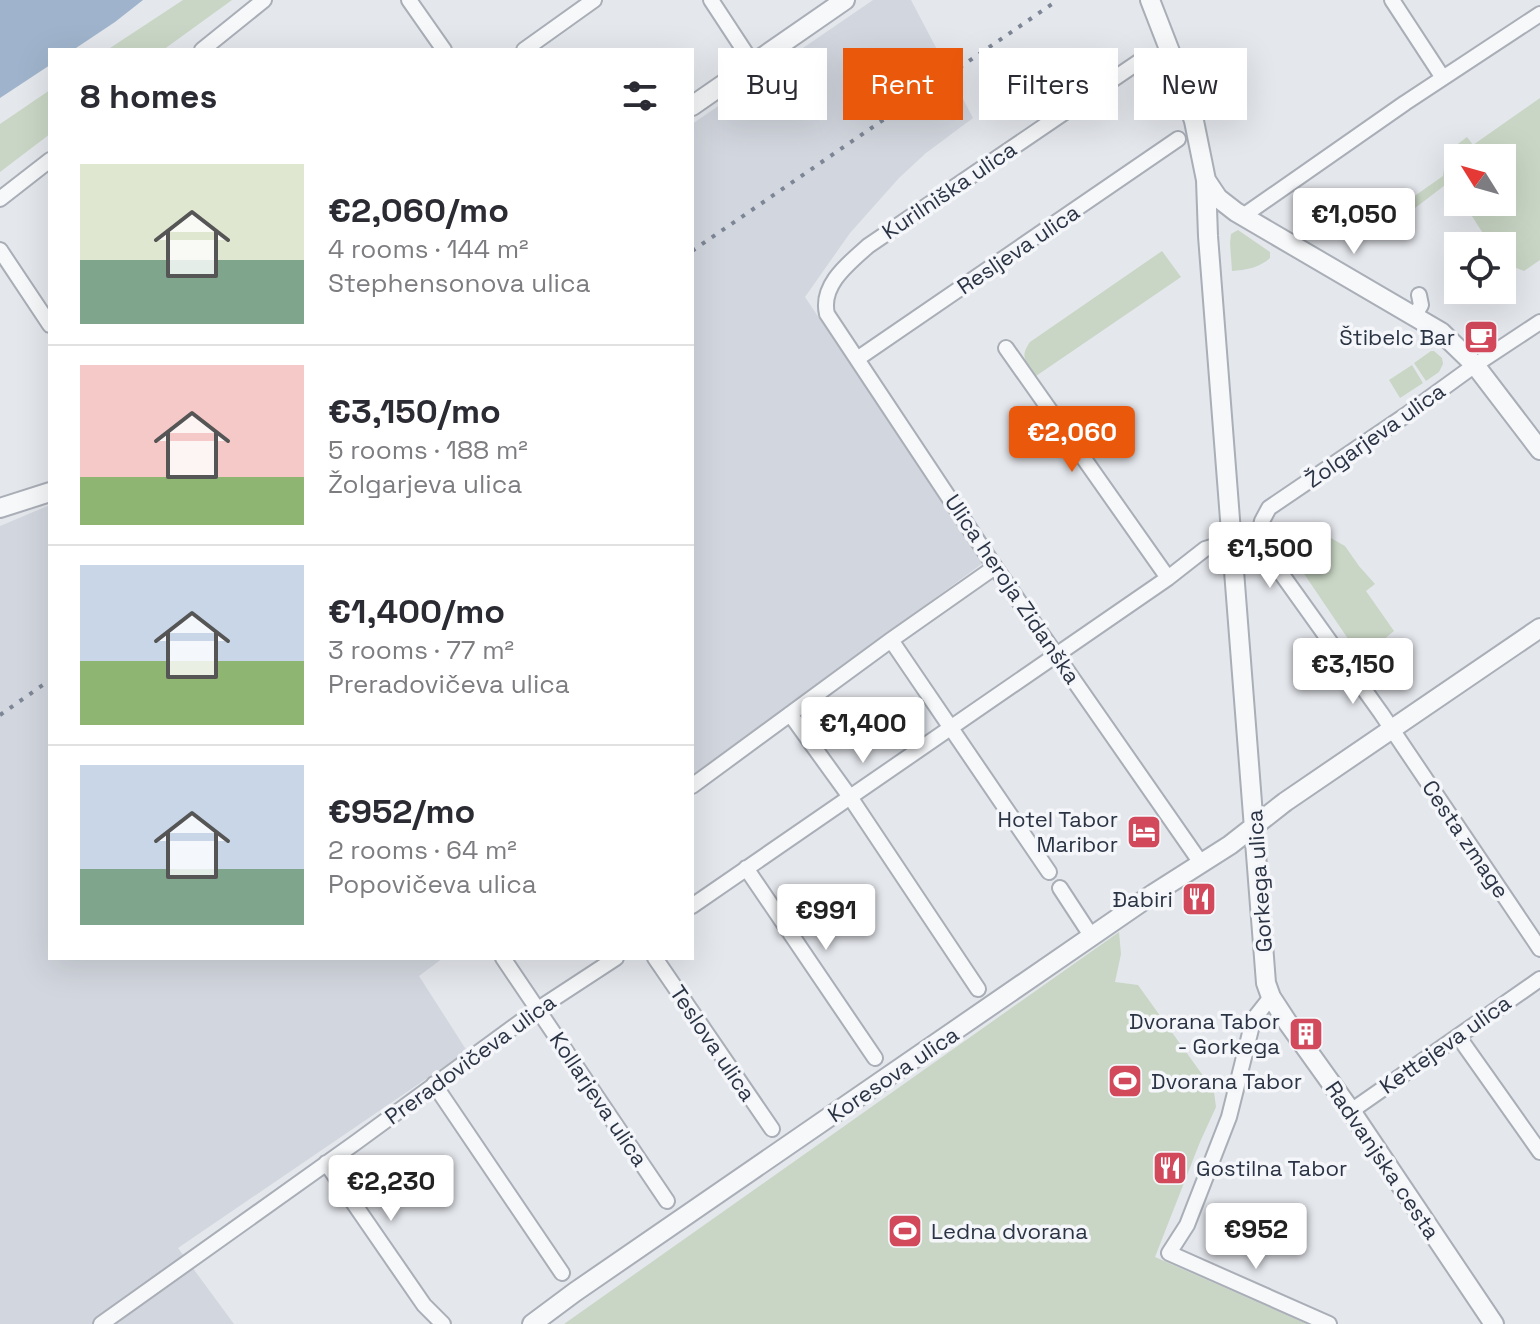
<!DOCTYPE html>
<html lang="en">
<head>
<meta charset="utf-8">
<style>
  body { margin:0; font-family:"Space Grotesk",sans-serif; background:#f2f2f3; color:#2b2b33; height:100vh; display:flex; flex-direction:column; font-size:30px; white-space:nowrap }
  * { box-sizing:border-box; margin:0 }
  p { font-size:26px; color:#7c7c81 }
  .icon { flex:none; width:44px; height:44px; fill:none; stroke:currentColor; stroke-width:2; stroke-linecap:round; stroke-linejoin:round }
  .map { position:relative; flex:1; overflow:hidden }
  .panel { position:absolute; left:48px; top:48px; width:646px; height:912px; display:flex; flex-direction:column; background:#fff; border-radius:0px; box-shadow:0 8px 32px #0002 }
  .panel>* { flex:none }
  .hud { position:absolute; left:718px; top:48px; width:702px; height:72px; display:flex; gap:16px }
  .needle { width:52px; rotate:307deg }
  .buttons { position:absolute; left:1444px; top:144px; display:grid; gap:16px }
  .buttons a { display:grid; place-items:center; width:72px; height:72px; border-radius:0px; background:#fff; box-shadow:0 8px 32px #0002; font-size:40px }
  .price { position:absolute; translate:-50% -68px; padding:0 18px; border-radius:8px; background:#fff; color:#222; font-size:26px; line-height:52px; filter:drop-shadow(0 2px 4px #0008) }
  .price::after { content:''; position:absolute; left:50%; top:48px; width:24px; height:18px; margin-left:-12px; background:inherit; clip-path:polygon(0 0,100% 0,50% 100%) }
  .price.current { background:#ea580c; color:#fff }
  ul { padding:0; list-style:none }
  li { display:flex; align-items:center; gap:24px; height:200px; padding:0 32px }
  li+li { border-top:2px solid #e1e1e2 }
  li span { display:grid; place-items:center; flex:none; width:224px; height:160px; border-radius:0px; color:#555 }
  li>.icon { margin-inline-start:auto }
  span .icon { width:96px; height:96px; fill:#fffc; stroke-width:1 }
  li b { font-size:34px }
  h2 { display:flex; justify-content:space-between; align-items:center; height:96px; padding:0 32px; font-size:34px }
  .tag { padding:0 28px; border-radius:0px; background:#fff; box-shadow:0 8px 32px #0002; font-size:28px; line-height:72px }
  .tag.current { background:#ea580c; color:#fff }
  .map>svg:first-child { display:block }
  .built { fill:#d2d6de }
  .green { fill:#c9d6c5 }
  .water { fill:#9fb4cc }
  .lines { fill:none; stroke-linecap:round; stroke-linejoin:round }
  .minor-casing { stroke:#a9aeb7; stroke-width:18 }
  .tertiary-casing { stroke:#a9aeb7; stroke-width:22 }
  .minor { stroke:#f7f8fa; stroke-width:14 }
  .tertiary { stroke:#f7f8fa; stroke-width:18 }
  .rail { stroke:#7d8696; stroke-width:4; stroke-dasharray:4 8; stroke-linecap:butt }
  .labels { text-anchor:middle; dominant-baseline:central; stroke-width:7; stroke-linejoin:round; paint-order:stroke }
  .street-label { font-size:22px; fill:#2b3445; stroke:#f4f6f9 }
  .poi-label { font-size:22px; fill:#2b3445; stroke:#f4f6f9; text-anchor:end }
</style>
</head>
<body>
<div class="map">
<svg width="1540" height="1324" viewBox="0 0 1540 1324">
  <rect width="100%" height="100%" fill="#e4e7ec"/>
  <path class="built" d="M873,0H911L973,118L926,153L899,178L850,233L805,297L983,563L692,776V124Z
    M50,505V958H443L419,976L467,1051L178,1248L234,1324H0V526Z"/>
  <path class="green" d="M183,0H232L163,50H107Z
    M50,90V134L0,172V124Z
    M1540,98V260L1524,271L1502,262V246H1491L1463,202H1502V158H1458V195L1449,182L1402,218L1396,209L1443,176L1446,153L1467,137L1473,145Z
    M1238,230L1270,252V258C1259,268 1246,270 1232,271L1230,243L1231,234Z
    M1162,251L1181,277L1036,376C1026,361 1019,358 1030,342Z
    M1431,351H1434L1442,358L1443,364L1439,372L1426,381L1414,363Z
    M1412,365L1423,383L1400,398L1389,380Z
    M1329,537L1345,546L1359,566L1375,584L1366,591L1394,631L1361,658L1288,550L1319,539Z
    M1119,932L1121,954L1115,982L1138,985L1209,1084L1214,1092L1216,1107L1200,1142L1155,1257L1307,1324H564Z"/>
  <path class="water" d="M0,0H143L115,22L73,50H50V65L0,98Z"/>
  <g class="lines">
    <g class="minor-casing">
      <path id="minor" d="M409,0L444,50
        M711,0L753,64
        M1392,0L1443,78
        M202,50L264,0
        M524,50L594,0
        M1140,61L868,246C849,263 820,285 827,314L995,567L1201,863
        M0,199L50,160
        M1243,216L1405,103L1540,14
        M0,250L50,325
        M1415,315L1421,305L1419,295
        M1540,322L1475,365L1406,415L1269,508L1262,521L1260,530L1273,562L1381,713L1540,949
        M1006,348L1168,578
        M857,359L1178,139
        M891,640L1049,872
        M790,714L850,797L978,989
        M692,786L891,640L995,567
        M746,868L875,1058
        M1060,888L1092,937
        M692,906L1168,578L1205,549L1231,541
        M503,958L667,1201
        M655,958L772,1129
        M1271,997L1256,1016L1252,1025L1229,1117L1187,1225L1169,1253L1329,1324
        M1458,1036L1540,1152
        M434,1084L562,1273
        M1351,1111L1540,979
        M326,1163L424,1305L443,1324
        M101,1324L355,1143L538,1009L616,958"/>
    </g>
    <g class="tertiary-casing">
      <path id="tertiary" d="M1150,0L1176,67L1194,121L1206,180L1208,236L1266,983L1271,997L1288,1023L1351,1111L1494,1324
        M692,106L845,0
        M1206,180L1218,198L1236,212L1441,332L1475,365L1540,450
        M0,508L50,492
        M532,1324L575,1292L1153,894L1230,845L1285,802L1540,628"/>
    </g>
    <use href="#minor" class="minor"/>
    <use href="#tertiary" class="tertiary"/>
    <path class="rail" d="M692,251L1058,0
      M0,715L50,680"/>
  </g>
  <defs>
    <g id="cafe-square" transform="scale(1.8)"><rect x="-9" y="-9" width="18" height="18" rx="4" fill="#d1495b" stroke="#f4f6f9"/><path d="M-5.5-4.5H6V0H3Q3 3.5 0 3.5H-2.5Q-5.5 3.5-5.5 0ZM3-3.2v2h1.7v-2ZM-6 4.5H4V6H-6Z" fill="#fff"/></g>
    <g id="hotel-square" transform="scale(1.8)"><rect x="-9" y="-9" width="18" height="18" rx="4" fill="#d1495b" stroke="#f4f6f9"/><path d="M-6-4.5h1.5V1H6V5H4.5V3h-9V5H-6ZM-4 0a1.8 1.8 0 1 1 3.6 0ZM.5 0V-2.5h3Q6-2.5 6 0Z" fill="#fff"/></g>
    <g id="restaurant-square" transform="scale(1.8)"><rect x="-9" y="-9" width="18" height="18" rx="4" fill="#d1495b" stroke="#f4f6f9"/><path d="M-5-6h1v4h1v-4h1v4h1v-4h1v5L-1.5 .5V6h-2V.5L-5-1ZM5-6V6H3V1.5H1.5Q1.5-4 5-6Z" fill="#fff"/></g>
    <g id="building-square" transform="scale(1.8)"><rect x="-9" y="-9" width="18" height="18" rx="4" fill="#d1495b" stroke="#f4f6f9"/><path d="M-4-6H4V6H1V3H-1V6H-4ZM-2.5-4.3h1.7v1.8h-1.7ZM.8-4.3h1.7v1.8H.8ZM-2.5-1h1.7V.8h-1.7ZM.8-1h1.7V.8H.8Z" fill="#fff"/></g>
    <g id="stadium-square" transform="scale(1.8)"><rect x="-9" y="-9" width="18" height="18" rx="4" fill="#d1495b" stroke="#f4f6f9"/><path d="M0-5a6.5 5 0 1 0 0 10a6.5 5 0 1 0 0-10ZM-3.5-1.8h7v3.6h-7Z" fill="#fff"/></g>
  </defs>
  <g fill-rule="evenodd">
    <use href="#cafe-square" x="1481" y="337"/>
    <use href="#hotel-square" x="1144" y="832"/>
    <use href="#restaurant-square" x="1199" y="899"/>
    <use href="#building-square" x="1306" y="1034"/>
    <use href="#stadium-square" x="1125" y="1081"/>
    <use href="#restaurant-square" x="1170" y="1168"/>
    <use href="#stadium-square" x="905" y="1231"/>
  </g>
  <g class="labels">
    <g class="street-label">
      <text transform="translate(949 190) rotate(-34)">Kurilniška ulica</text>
      <text transform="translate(1018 249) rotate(-34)">Resljeva ulica</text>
      <text transform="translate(1375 435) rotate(-35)">Žolgarjeva ulica</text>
      <text transform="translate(1013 589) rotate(56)">Ulica heroja Zidanška</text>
      <text transform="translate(1466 839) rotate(56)">Cesta zmage</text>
      <text transform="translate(1259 881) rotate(-94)">Gorkega ulica</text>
      <text transform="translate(713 1043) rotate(56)">Teslova ulica</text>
      <text transform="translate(1445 1044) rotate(-35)">Kettejeva ulica</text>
      <text transform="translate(470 1059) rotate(-36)">Preradovičeva ulica</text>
      <text transform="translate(893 1074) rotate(-34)">Koresova ulica</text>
      <text transform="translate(599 1099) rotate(56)">Kollarjeva ulica</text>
      <text transform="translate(1383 1160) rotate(56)">Radvanjska cesta</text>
    </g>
    <g class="poi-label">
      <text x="1455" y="337">Štibelc Bar</text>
      <text x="1118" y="819">Hotel Tabor<tspan x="1118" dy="25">Maribor</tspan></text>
      <text x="1173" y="899">Đabiri</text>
      <text x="1280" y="1021">Dvorana Tabor<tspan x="1280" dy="25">- Gorkega</tspan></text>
      <text x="1151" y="1081" text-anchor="start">Dvorana Tabor</text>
      <text x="1196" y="1168" text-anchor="start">Gostilna Tabor</text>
      <text x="931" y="1231" text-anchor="start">Ledna dvorana</text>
    </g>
  </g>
</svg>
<div class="buttons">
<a><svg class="needle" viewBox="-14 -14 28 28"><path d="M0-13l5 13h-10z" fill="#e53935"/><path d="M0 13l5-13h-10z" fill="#7c7c81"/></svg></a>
<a><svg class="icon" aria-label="locate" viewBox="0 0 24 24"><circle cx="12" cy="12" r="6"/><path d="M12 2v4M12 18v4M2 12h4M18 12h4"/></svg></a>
</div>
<b class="price" style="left:1354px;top:256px">€1,050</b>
<b class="price current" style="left:1072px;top:474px">€2,060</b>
<b class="price" style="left:1270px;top:590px">€1,500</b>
<b class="price" style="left:1353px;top:706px">€3,150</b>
<b class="price" style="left:863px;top:765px">€1,400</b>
<b class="price" style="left:826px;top:952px">€991</b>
<b class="price" style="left:391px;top:1223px">€2,230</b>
<b class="price" style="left:1256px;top:1271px">€952</b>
<div class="hud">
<a class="tag">Buy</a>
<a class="tag current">Rent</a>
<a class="tag">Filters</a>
<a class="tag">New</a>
</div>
<section class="panel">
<h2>8 homes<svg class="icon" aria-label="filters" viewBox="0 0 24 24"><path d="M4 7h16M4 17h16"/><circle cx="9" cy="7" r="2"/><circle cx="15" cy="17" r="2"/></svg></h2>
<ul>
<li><span style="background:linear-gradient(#dfe7d0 60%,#7fa58c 0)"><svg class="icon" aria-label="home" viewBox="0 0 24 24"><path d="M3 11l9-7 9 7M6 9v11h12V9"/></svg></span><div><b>€2,060/mo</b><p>4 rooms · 144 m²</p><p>Stephensonova ulica</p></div></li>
<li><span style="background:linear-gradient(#f6c9c9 70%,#8fb573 0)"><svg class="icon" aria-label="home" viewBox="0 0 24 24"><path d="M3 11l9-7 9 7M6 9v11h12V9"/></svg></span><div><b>€3,150/mo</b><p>5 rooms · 188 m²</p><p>Žolgarjeva ulica</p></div></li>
<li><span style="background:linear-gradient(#c9d6e8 60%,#8fb573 0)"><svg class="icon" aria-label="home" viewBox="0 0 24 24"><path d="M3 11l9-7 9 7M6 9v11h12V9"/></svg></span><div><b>€1,400/mo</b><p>3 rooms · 77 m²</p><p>Preradovičeva ulica</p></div></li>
<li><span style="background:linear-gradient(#c9d6e8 65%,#7fa58c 0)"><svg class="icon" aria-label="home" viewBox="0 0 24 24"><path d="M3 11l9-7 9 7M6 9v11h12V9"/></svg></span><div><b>€952/mo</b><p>2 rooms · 64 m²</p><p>Popovičeva ulica</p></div></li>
</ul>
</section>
</div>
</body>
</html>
